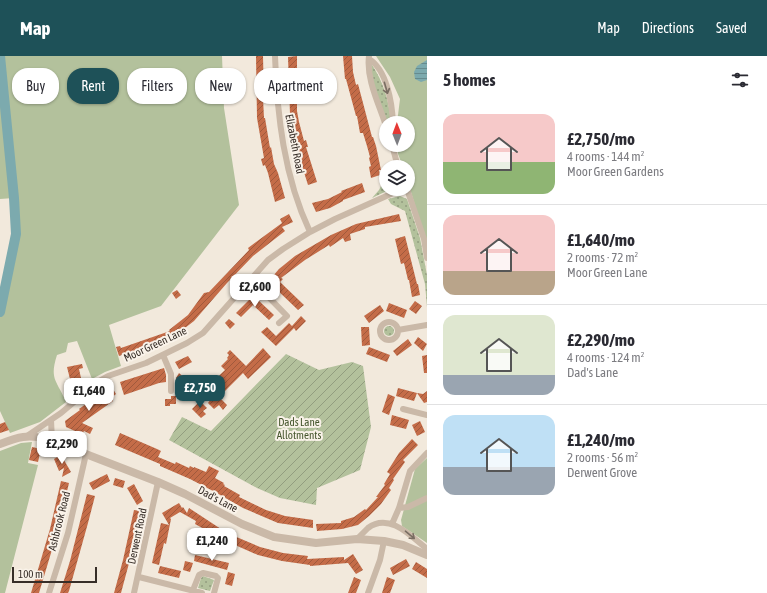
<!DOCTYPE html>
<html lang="en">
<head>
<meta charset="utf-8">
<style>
  body { margin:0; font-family:"Asap Condensed",sans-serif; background:#f7f7f7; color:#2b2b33; height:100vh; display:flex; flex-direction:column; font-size:15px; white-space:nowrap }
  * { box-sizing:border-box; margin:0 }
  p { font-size:13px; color:#7c7c81 }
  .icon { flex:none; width:22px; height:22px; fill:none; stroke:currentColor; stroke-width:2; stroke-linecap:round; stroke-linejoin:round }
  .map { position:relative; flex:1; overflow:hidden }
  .details { display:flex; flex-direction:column; background:#fff; width:340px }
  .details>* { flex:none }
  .banner { position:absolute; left:12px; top:12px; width:355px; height:36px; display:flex; gap:8px }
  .needle { width:26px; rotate:359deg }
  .fabs { position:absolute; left:379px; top:60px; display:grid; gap:8px }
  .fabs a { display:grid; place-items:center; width:36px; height:36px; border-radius:50%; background:#fff; box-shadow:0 1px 3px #0004; font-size:20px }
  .scale { position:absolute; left:12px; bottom:10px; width:85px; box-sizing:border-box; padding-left:4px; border:2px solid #372e28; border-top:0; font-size:11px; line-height:14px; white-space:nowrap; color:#372e28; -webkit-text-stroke:3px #f9f2e9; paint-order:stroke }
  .price { position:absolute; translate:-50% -34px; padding:0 9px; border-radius:8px; background:#fff; color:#222; font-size:13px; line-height:26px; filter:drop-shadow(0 1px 2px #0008) }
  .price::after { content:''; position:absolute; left:50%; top:24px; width:12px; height:9px; margin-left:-6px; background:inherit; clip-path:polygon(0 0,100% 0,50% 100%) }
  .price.selected { background:#1e5158; color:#fff }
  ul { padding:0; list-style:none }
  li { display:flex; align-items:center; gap:12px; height:100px; padding:0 16px }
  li+li { border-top:1px solid #e1e1e2 }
  li span { display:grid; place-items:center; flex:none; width:112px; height:80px; border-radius:12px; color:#555 }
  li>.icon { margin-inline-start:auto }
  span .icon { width:48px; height:48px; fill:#fffc; stroke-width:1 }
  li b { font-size:17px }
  h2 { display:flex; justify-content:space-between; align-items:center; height:48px; padding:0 16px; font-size:17px }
  .tag { padding:0 14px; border-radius:16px; background:#fff; box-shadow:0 1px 3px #0004; font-size:14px; line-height:36px }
  .tag.selected { background:#1e5158; color:#fff }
  header { display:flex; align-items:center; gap:24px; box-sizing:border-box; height:56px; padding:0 20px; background:#1e5158; color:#fff }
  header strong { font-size:19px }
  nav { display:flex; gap:22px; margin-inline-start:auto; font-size:14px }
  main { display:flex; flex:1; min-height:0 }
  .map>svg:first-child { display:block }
  .grass { fill:url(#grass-dots) }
  .park { fill:#b3c19c }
  .garden { fill:url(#garden-furrows) }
  .water { fill:url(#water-rules) }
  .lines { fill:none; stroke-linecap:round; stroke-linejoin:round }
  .river { stroke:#7caaae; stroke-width:10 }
  .building { fill:url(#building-hatch) }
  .minor { stroke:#cab9a8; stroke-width:6 }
  .tertiary { stroke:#cab9a8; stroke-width:8 }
  .oneway { stroke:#796d62 }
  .labels { text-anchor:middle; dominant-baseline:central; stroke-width:4; stroke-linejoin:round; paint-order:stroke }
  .street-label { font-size:11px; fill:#372e28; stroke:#f9f2e9 }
  .park-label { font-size:11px; fill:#44552c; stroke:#f9f2e9 }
</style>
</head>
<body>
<header>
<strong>Map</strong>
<nav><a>Map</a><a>Directions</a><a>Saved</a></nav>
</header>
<main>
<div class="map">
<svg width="427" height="537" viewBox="0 0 427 537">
  <defs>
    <pattern id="grass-dots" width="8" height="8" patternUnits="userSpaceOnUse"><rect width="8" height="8" fill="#b3c19c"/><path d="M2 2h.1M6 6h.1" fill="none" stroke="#929d7f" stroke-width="1.8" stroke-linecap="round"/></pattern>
    <pattern id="garden-furrows" width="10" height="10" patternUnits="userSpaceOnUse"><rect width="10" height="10" fill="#b3c19c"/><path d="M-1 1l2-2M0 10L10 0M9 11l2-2" fill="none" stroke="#929d7f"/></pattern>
    <pattern id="water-rules" width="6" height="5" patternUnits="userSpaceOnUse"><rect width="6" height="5" fill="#7caaae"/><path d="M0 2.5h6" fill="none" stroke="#668b8e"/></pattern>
    <pattern id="building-hatch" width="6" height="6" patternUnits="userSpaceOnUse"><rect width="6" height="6" fill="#c46c48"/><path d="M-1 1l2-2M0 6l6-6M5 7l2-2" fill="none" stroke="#a0593c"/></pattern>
  </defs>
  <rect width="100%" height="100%" fill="#f2e9dc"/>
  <path class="grass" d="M371,7C384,27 389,44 391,67H386L372,23Z
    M386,120V133H391L372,142L379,134Z
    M400,140L407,143L420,182L427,219V251L425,228L405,155L391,148L388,143Z
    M384 275a5 5 0 1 1 10 0a5 5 0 1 1-10 0Z
    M203,520L214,524L210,535L198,532L201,522Z"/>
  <path class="park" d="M0,0H222L224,52L239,149L161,250L109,269L121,310L105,316L92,323L77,285L68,287L66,296L57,299C49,324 57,324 66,346L40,366L10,377L0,355V256L16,178L14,142L0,143Z
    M376,0H427V190L408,126V111H403L398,98L397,89H408V67H397L400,43L390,21Z
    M32,386L28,407L38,409L5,537H0V395L21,387Z
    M427,402V487L402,470L401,464L415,413Z"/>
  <path class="garden" d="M286,298L319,314L352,306L363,310L371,371L360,414L317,432L316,449L280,442L257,432L169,384L182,361L211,375Z"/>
  <path class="water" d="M427,4V24L421,26L415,23L414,16L417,10Z"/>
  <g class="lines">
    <path class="river" d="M0,256L16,178L14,142L0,0"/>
  </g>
  <path class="building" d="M256,0H263L264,42H263L264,62H265L270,92L271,91L274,108L278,117L285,142L275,146L268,117L265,109L263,110L261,103L264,102L257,62Z
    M297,0V55L299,66L304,85L306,84L308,91H306L317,126L308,129L297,94L290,58L288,1Z
    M343,0H352L353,16L356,29L358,28L372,81H373L376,90L381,114H379L380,119L371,122L369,111L371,110L369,102L370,101L367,90L363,77H360L357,60H356L346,23H345Z
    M362,127L365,136L343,144V145L330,152L316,156L312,147L328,143L342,136L341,135Z
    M289,158L293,166L282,171L285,175L253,200L227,227L194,265L172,282L119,300L116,291L120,290L121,292L170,275L169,274L188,259L204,237L209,236L249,194L248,192L282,167L280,163Z
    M399,158L401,165L365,171V173L350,178L351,184L345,186L343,182L330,191L329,189L305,204L281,222L283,223L280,226L304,249L298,254L274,231L272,233L267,227L279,213L295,200L331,179L356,168Z
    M405,180L417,228H418L420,239L412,241L409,224H408L404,207L401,208L395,183Z
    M177,234L181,239L176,243L172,237Z
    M255,238L260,242L258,244L274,259L269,264L253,249L241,261L236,257Z
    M415,245L422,250L416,258L409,253Z
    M389,247L407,254L404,262L386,255Z
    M380,249L384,255L369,267L364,260Z
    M301,260L306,265L296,275L294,272L276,290L261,276L267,271L276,280L289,267L292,270Z
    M229,263L235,268L230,273L225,267Z
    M361,271H369L370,289L362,290Z
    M418,281L427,288L423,295L414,287Z
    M408,283L412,289L397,300L393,295Z
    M369,291L390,299L387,306L366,298Z
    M263,292L271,301L248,323L243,317L219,341L227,349L223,354L219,349L214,353L208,347L211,343L204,336L196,343L190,337L202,324L208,330L225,314L221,310L228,303L227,302L229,299L227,297L230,294L246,310Z
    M427,299V317H424L422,300Z
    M188,300L192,306L179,313L175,306Z
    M82,308L83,312L79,313L81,322L70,323L67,311Z
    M164,312L166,319V326L159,327L124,339L120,326Z
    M179,317L185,322L178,331L176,328V322Z
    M111,330L116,338L111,342L113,345L82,367L93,372L90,378L84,375L81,380L74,377L75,375L66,371L65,365L80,354L79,353Z
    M398,332L417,337L414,345L396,340Z
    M427,335V346L424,347L417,337L423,338Z
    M388,338L395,341L389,359L382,356Z
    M171,340H176V348H170V350H165V343H171Z
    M200,345L207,352L203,355L206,358L201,362L192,353Z
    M392,359L409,364L406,373L390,369Z
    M420,365L425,376L417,380L412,369Z
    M5,366L9,374L0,377V368Z
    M120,377L157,393L161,395L158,401L175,408L176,406L189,412L190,410L194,412V411L206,416L209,410L219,415L215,422L224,427L223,428L225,429L224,430L240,439L239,441L266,454L285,460L313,464V472L278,467L243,452L215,436L190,423L160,410V408L115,389Z
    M412,383L418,389L403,404L405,406L393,423L394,424L389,432L391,434L381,448L369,460L358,469L342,473L317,475L316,468L341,467V465L354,461L365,453L366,454L378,441H376L385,429L384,428L390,418L387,416L399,397Z
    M32,391L41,393L38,406L29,404Z
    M61,399L71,416L62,421L64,412L59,415L54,403Z
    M107,418L110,425L93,434L89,427Z
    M115,422L125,425L123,432L113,429Z
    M61,425L69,427L57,477L39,537H31L50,473Z
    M134,428L143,445L137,449L127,432Z
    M87,438L95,440L88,467L69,535L68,537H60L70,505Z
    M179,447L182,452L183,451L187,457L189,452L227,477L260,491L283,497L308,500L307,503L344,501V504L353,498L363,514L356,518L348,507L310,510V509L282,505L258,499L226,485L195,468L196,465L180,456L170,462L171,463L166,488L164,487L159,509L152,507L161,467L169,469L162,457Z
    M134,454L141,455L135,485L121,537H114L123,504Z
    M195,499L229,507L227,514L194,505Z
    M406,503L410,510L393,519L390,512Z
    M185,505L193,507L190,516L183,514Z
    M416,506L427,513V522L412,513Z
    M160,510L181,515L179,522L158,517Z
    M228,516L235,518L232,530L225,528Z
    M354,521L361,524L356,537H348Z
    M387,521L395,524L390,537H382Z"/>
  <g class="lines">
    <path class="minor" d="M275,0C277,59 284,121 310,176
      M369,0C366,23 379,48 386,70
      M369,3C387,14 392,47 393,67
      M392,89L398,111
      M407,133L424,183L427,202
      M251,223L287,260L279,267
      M380 275a9 9 0 1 1 18 0a9 9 0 1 1-18 0Z
      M398,274L427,269
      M163,299L171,318V335
      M403,353L427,359
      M51,364L52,385
      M27,380L61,357L99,325L108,320L146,307L187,287L203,277L268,204L283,193L310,176L335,163L402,133
      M399,452L408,451L427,442
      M392,468L399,452L410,415L427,397
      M357,483C360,480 364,476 368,472C389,456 411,480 427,493
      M139,521L202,537
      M193,534L199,519L203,517L216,520L218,522L214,537
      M49,537L68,477L86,398
      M134,537L158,426
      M368,537L380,504L384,485"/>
    <path class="tertiary" d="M0,388C18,381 28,378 47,383L158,426L185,438L242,468L274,481L316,487L357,483L384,485L403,489L427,499"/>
  </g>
  <defs><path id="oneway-shaft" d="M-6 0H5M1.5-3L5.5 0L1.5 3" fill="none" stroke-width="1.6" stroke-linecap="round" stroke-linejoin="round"/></defs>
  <g class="oneway">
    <use href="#oneway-shaft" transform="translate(386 32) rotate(74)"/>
    <use href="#oneway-shaft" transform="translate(410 479) rotate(40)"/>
  </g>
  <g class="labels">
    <g class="street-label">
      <text transform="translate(295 88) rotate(79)">Elizabeth Road</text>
      <text transform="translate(155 288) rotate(-25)">Moor Green Lane</text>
      <text transform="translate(218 443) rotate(28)">Dad's Lane</text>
      <text transform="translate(59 465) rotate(-76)">Ashbrook Road</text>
      <text transform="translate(137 480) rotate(-78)">Derwent Road</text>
    </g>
    <g class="park-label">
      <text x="299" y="366">Dads Lane<tspan x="299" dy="13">Allotments</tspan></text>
    </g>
  </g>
</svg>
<div class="fabs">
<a><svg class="needle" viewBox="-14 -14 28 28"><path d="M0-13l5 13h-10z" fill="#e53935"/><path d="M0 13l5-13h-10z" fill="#7c7c81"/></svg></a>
<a><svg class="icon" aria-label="layers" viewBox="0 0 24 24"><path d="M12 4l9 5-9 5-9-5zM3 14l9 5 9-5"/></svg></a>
</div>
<div class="scale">100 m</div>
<b class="price" style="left:255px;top:252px">£2,600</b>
<b class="price selected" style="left:200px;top:353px">£2,750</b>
<b class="price" style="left:89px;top:356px">£1,640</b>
<b class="price" style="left:62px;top:409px">£2,290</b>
<b class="price" style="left:212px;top:506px">£1,240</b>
<div class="banner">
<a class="tag">Buy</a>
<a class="tag selected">Rent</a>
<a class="tag">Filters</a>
<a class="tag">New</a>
<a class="tag">Apartment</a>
</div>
</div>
<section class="details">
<h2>5 homes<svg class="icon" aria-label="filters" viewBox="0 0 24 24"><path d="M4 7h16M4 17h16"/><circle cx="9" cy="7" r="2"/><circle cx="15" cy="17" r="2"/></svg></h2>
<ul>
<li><span style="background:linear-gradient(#f6c9c9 60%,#8fb573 0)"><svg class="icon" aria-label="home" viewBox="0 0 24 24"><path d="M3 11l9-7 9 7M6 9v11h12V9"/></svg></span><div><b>£2,750/mo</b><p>4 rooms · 144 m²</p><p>Moor Green Gardens</p></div></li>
<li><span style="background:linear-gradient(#f6c9c9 70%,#b9a48a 0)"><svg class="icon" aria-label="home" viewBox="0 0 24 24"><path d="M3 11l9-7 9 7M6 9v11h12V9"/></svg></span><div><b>£1,640/mo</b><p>2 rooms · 72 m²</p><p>Moor Green Lane</p></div></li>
<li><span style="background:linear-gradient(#dfe7d0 75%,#9aa5b1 0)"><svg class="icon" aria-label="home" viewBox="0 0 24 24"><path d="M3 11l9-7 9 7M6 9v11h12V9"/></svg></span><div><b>£2,290/mo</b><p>4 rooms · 124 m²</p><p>Dad's Lane</p></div></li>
<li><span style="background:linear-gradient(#bfe0f5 65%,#9aa5b1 0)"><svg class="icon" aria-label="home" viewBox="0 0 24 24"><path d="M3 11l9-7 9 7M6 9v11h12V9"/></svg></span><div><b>£1,240/mo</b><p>2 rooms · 56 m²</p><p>Derwent Grove</p></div></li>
</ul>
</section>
</main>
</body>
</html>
